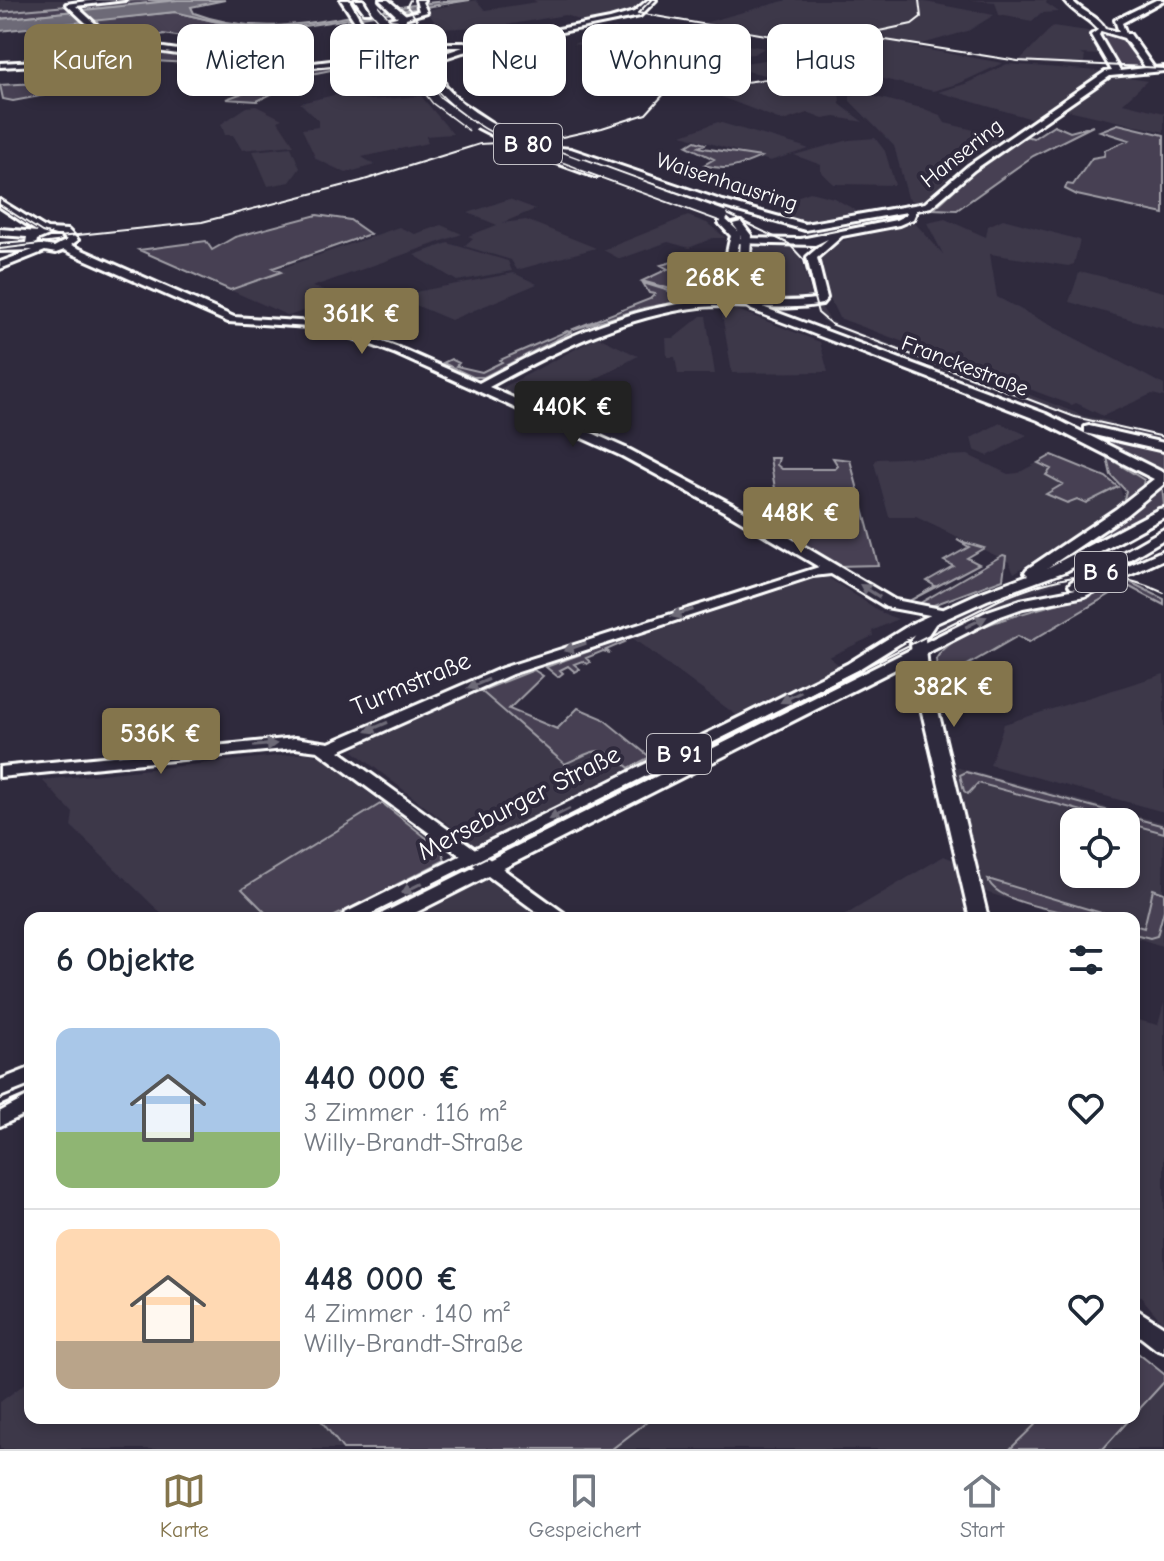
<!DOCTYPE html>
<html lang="de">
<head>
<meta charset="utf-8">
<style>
  body { margin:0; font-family:"Comic Neue",sans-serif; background:#f2f2f3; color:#1f2937; height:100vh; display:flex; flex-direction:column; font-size:30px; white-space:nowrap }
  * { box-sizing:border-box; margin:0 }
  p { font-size:26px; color:#747a83 }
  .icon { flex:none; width:44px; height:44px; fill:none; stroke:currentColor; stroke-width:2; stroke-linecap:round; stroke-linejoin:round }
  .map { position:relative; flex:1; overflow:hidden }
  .side { position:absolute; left:24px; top:912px; width:1116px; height:512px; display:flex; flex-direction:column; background:#fff; border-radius:16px; box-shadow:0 4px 12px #0003 }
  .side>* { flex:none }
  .guide { position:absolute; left:24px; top:24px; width:1116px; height:72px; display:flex; gap:16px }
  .tools { position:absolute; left:1060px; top:808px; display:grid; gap:16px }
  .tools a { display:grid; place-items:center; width:80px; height:80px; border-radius:16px; background:#fff; box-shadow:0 4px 12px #0003; font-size:40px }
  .price { position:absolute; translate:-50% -68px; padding:0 18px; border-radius:8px; background:#84754c; color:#fff; font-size:26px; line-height:52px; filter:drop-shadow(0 2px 4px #0008) }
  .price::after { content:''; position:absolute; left:50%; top:48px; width:24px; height:18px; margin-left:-12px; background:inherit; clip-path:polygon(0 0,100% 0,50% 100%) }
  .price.current { background:#222; color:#fff }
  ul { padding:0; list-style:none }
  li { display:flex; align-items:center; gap:24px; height:200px; padding:0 32px }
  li+li { border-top:2px solid #e0e1e3 }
  li span { display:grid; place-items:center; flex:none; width:224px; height:160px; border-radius:16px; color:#555 }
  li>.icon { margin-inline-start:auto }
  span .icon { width:96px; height:96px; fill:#fffc; stroke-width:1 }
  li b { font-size:34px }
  h2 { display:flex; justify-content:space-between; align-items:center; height:96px; padding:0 32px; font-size:34px }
  .tag { padding:0 28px; border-radius:16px; background:#fff; box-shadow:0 4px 12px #0003; font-size:28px; line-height:72px }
  .tag.current { background:#84754c; color:#fff }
  .dock { display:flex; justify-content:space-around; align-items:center; height:112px; border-top:2px solid #e0e1e3; background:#fff; font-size:22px; color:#747a83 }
  .dock a { display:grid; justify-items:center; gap:4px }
  .dock .current { color:#84754c }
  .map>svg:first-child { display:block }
  .built { fill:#3c3749; fill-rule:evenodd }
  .green { fill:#464152; stroke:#a2a0a8; stroke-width:2 }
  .water { fill:#6d6a77; stroke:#a7a6ad; stroke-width:2 }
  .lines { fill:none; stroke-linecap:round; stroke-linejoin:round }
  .secondary-casing { stroke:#fff; stroke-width:6 }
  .primary-casing { stroke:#fff; stroke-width:6 }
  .secondary { fill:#2f2a3d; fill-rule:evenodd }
  .primary { fill:#2f2a3d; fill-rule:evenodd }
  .tram-far1 { stroke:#fff; stroke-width:2 }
  .tram { stroke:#fff; stroke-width:3 }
  .primary-bridge-far1-casing { stroke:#fff; stroke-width:11; stroke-linecap:butt }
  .primary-bridge-casing { stroke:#fff; stroke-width:14; stroke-linecap:butt }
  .primary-bridge-far1 { stroke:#2f2a3d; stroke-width:8 }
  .primary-bridge { stroke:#2f2a3d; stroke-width:10 }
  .oneway { fill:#6d6a77 }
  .labels { text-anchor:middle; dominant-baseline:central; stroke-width:8; stroke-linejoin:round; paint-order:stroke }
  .far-street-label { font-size:22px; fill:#fff; stroke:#2f2a3d }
  .shield { fill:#2f2a3d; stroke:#c1bfc5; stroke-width:2 }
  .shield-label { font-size:24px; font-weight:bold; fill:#fff }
  .street-label { font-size:26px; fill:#fff; stroke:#2f2a3d }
</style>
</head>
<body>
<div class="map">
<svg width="1164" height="1449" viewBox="0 0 1164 1449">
  <rect width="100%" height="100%" fill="#2f2a3d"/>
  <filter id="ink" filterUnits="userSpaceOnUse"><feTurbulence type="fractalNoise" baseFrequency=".0125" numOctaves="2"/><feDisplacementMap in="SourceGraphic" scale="16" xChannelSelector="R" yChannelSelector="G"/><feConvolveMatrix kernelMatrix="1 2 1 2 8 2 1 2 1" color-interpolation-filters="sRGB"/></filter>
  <g filter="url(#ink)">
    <path class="built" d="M0,0H66L71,5L0,12Z
      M476,0L485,10L537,2L533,0H652L637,14L592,25L565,15L501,26L440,29L426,10Z
      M787,0H915L994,15L968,31L912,47L1003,63L960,83L933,91L850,71L860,65L846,62L858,56L839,51L846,46L792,33L777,37L700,24Z
      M969,0H1047L1046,3L1059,12L1041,13L1032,21L999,15L995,2Z
      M1053,26L1088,31L1101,55L1080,54L1085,56L1083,67L1018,62Z
      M615,28L651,38L649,40L664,43L639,56L573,44Z
      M682,33L711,39L765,48L754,54L714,58L667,42Z
      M771,59L797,67L770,76L723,66Z
      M1007,64L1099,71L1102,73L1081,86L1086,88L1032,119L938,92L965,84Z
      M798,71L823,79L817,81L839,90L840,104L863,122L835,117L823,119L807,113L783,121L698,88L747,84Z
      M1112,75L1147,81L1123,103L1164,113V132L1059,108Z
      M859,93L922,108L940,115L945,123L1003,137L960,166L926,199L914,202L908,198L894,146L850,101V96Z
      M334,95L371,100L421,96L453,134L426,136L428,143L362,157L375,165L346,173L316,159L302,129L318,127V120L300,103Z
      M256,106L282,119L278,121L294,145L242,150L233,135H225L221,124L247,107Z
      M718,122L801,146L809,149L770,161L682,135Z
      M875,138L885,151L895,185L834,184L821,172V165L794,155L849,140Z
      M291,147L300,168L290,182L268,186L253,151Z
      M810,192L834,198L857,211L806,223L776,214L798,203L796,197Z
      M509,199L536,209L502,223L526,220L596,248L517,270L511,260L464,246L473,238L468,236L497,225L468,213Z
      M688,216L707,223L726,238H713L689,248L668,242L620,259L603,250Z
      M945,219L986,237L988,226L1003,219L1080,240L1074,264L1068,266L990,254L997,297L1164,385V397L1152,394L1103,416L1076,403L1072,405L839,318L829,297L819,258L833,243L915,223L943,254L927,223Z
      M441,225L462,234L312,287L346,295L289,316L230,290L283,272L279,269L399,227L415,234Z
      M753,241L784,242L800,254L813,301L763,297L748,279Z
      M448,243L508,261L512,271L457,281L414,255Z
      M1084,272L1164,292V329L1069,302L1079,273Z
      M514,273L537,284L451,320L394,296Z
      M815,308H822L830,320L841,326L988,380L978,382L842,331L823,321Z
      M735,309L820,342L828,372L732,373L722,315Z
      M701,316H706L715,374H678L675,357H667L666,338H674Z
      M598,337L638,356L559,399L545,397L534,402L500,389Z
      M997,382L1084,416L1114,422L1100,428L990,385Z
      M1000,423L1027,435L988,456L974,450L971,438Z
      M968,455L1008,474L1018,473L1052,455L1106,477L1120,487L1124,502L1014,573L1009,562L916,517H889L874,463L877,459Z
      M1089,571L1006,602L943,632L936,627L1000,597Z
      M812,575L826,576L884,614L898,619L872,631L873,636L829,657L839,665L736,715L631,637L704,615L714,608L744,601Z
      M884,655L887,660L506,854L499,848Z
      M1164,674V812L990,765L1004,724Z
      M481,691L565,764L599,748L608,750L629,768L475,845L353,751L361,744Z
      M306,753L321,756L382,803L243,889L271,918H166L71,826L73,813L42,780Z
      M948,765L1164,823L1162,946L1134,937V918H1070L982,891ZM1074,822H1126V874H1074Z
      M944,856L956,861L970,914L963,918H840Z
      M486,875L537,910L525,918H416L411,913Z
      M1164,1003V1322L1163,1323L1134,1289V1019L1158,1025Z
      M30,1380V1418H1042L1010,1449H0V1402Z
      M1164,1382V1449H1103L1134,1418Z"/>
    <path class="green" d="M135,0H178L0,19V12Z
      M175,12L226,24L255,26L223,43L163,34L139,46L117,44L94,20Z
      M1108,33L1125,36L1146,67L1117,66L1099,36Z
      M156,50L267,66L341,68L296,77L298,81L257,101L226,99L265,85C258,84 233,79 228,76L232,74L189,63L154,61L143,54L120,55Z
      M38,83L51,94L13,101L3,99L0,85Z
      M1118,124L1164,135V214L1077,195L1065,189L1067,184L1073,185L1092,158L1104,156L1105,150L1129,140L1100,131Z
      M1054,125L1070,132L1093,126L1033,156L957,210L934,209L980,166L1024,136L1034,138Z
      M695,141L705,144L699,147L703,148L761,157C740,166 727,172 704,165L714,159L687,146Z
      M317,215L350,220L370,234L273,268L281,272L230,290L139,250L206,241L212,250L235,237Z
      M672,262L722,263L723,291L685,293L642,281L668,269L661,265Z
      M643,283L682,295L711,296L644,308L571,330L650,299L655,294L649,293Z
      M567,331L571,332L484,377H473L443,363L451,359L459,363L456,366L482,372L502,362L500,360Z
      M1097,438L1164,451V472L1163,473Z
      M1052,455L1106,477L1118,487L1086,503L1077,499L1067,503L1046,494L1063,484L1046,475L1051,469L1038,463Z
      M1107,457L1144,480L1142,488L1123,503L1126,491L1111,475Z
      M770,458H779L777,465L782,469H835L838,466L833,458L850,460L878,565L836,566L798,542L813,535L783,516L765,522L755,516L779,513Z
      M1162,485L1164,506L1086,550L1082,549Z
      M957,540L984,548L967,558L979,564L909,601L935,586L927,581L953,566L944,561L969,547Z
      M1003,555L1006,556L1003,579L931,606H915Z
      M1128,581L1164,599V605L1126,585L1029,642L1018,636L957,671L971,684L937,668L936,659C960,617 1083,604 1128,581Z
      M622,639L625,642L606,650L610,653L603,651L586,658L590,662L587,664L582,661L574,664L580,669L575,672L568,666L560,670L563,673L558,677L546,667Z
      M534,670L543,676L509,709L557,729L578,708L602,718L650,757L629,768C600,743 598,749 565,764L481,691Z
      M966,772L1164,826V833L978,783L968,794L964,791L960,775Z
      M382,803L442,850L445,860L331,918H271L242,889Z
      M988,879L1118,918C1093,918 995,906 988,879Z
      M1153,889L1164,893V910L1157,936L1150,938L1134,934V925L1144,928Z
      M1134,1350L1164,1374V1382L1134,1415Z
      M319,1418H652L612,1449H343Z
      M1042,1418H1131L1103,1449H1010Z"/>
    <path class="water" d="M178,0H225L191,7L194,13C285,48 379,0 470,0L298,27L226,24L175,12L0,31V19Z"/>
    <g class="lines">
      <g class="secondary-casing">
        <path id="secondary" d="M94,0H125L76,6L124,50L150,46L261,62L314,63L370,56L384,50L356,23L359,19L390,47L409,43L395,31L398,20L389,19L419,11L416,0H424L422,2L427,12L406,18L403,31L420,43H487L610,19L634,12L648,0H656L640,16L463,52L439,60V72L434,82L465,114L526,145L571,149L723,201L805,224L925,203L968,166L1105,72L1112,71L1091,35L1098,30C1090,18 1075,15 1064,0H1072C1081,12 1099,16 1105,29L1119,32L1115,20L1156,0H1164L1122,23L1126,34H1130L1154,68L1164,67V71L1110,76L974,170L931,207L917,210L913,219L899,225L842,236L817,258L827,298L822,304C781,312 740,303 700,307C623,316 555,351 489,387L630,450L741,509L895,600L946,610L953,614L946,618L886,607L831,574L813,576L512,674L339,751L564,913L567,918H545L318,751L295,748L0,777V767L295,738L329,743L502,668L819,567L731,515L622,456L396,354L326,328L228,322L64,250L56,253L45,251L0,269V262L33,250L0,251V245L26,243L27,237L0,235V229L38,232L0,207V200L47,229L68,230L78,240L71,245L234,317L332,323L404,350L479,383C549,345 623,307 704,301C741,298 778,304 815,299L816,297L807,257L828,239L815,245L735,243L730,240L731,238L801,239L896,220L906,215L907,212L805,230L717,205L567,154L521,150L459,118L420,78L384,56L372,60L314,67L261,66L150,50L73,63L0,67V63L73,59L116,51L66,4ZM1101,31L1124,38L1146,68L1120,71L1099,35ZM403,47H417L430,57L399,59L390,53ZM428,47H463L437,56ZM432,62L428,77L406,63ZM49,235H61L67,240L54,247L36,244L37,240Z
          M930,617L937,621L925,639L928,669L988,918H970L912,669L911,639L925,618Z
          M1134,1308L1164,1327V1352L1156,1349L1134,1332Z"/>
      </g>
      <g class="primary-casing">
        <path id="primary" d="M341,0H349L362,23H356Z
          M355,0H363L370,12H364Z
          M380,0H388L406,15V19H400Z
          M529,149H535L603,175L595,177L529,153Z
          M719,219H725L739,232L733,224L741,222L751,235L749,280L767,299V303H759L739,281L741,235C733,267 731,285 760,306L1046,414L1164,473V484L1126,515L1047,568L1159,509L1164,508V517L1066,571L987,600L923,629L857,670L367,918H342L345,913L847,664L913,623L977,594L1028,575L1025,572L1027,569L1116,509L1154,479L1038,420L752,310C724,290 722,267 731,236L719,223Z
          M1089,426L1164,443V451L1085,433V427Z
          M1164,529V539L1088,584L1164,550V559L1085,596L1023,608L998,617L405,918H380L383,913L988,611L1020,600L1076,589H1077L1071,588L1069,585L1071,582Z
          M30,1068V1085L0,1097V1080Z
          M30,1095V1112L0,1126V1108Z"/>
      </g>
      <use href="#secondary" class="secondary"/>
      <use href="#primary" class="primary"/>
      <path class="tram-far1" d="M410,0L407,6L439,51L447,85L461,100L518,138L721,211L789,244L804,260L818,313L831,324L1075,417L1164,437
        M651,0L638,13L818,44L912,24L921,17L919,0
        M873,38L1018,61L1164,68
        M0,205L42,232L59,237L202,222L361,181L480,144L549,140L602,128L646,114L665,93L774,78L802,68L836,42
        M0,249L64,241
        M365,918L999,600C1061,575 1101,564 1164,593"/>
      <path class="tram" d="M0,1110L30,1094"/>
      <g class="primary-bridge-far1-casing">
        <path id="primary-bridge-far1" d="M375,9C399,37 422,69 448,95C485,132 538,148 586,166
          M402,56L436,100L472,127"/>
      </g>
      <g class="primary-bridge-casing">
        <path id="primary-bridge" d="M581,164L723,216"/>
      </g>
      <use href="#primary-bridge-far1" class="primary-bridge-far1"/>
      <use href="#primary-bridge" class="primary-bridge"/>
    </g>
    <defs><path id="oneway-solid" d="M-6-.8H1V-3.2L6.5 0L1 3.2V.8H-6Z" transform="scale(2)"/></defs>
    <g class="oneway">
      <use href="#oneway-solid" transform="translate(870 591) rotate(-148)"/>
      <use href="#oneway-solid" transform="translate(682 613) rotate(163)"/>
      <use href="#oneway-solid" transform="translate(976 622) rotate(-26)"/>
      <use href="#oneway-solid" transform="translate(575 647) rotate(161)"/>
      <use href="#oneway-solid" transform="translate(478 684) rotate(157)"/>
      <use href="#oneway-solid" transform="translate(791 697) rotate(153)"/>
      <use href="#oneway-solid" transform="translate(377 727) rotate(157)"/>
      <use href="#oneway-solid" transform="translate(265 745) rotate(-6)"/>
      <use href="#oneway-solid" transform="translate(559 814) rotate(153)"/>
      <use href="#oneway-solid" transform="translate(412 888) rotate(153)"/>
    </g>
  </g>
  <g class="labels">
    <g class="far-street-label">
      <text transform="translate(962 153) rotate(-38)">Hansering</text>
      <text transform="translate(727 182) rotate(18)">Waisenhausring</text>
      <text transform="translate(965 366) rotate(21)">Franckestraße</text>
    </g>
    <g class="shield">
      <rect x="494" y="124" width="68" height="40" rx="6"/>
      <rect x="1075" y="552" width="52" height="40" rx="6"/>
      <rect x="647" y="734" width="64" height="40" rx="6"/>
    </g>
    <g class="shield-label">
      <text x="528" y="144">B 80</text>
      <text x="1101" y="572">B 6</text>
      <text x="679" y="754">B 91</text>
    </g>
    <g class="street-label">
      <text transform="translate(411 684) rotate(-23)">Turmstraße</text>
      <text transform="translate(519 803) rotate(-27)">Merseburger Straße</text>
    </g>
  </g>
</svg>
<div class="tools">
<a><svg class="icon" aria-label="locate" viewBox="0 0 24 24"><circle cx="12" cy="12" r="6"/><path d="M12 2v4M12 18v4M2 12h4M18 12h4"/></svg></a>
</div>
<b class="price" style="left:726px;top:320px">268K €</b>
<b class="price" style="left:362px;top:356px">361K €</b>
<b class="price current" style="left:573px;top:449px">440K €</b>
<b class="price" style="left:801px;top:555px">448K €</b>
<b class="price" style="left:954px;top:729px">382K €</b>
<b class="price" style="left:161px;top:776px">536K €</b>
<div class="guide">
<a class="tag current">Kaufen</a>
<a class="tag">Mieten</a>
<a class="tag">Filter</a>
<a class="tag">Neu</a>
<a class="tag">Wohnung</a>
<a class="tag">Haus</a>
</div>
<section class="side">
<h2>6 Objekte<svg class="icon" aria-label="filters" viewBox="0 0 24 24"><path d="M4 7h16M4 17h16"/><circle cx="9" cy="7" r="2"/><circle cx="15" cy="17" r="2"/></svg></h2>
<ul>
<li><span style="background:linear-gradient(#a9c7e8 65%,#8fb573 0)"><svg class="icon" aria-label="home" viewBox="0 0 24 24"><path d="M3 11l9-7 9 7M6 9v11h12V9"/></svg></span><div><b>440 000 €</b><p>3 Zimmer · 116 m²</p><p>Willy-Brandt-Straße</p></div><svg class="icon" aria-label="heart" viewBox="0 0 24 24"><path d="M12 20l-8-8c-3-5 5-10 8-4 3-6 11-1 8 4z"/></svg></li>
<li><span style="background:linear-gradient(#ffd9b3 70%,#b9a48a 0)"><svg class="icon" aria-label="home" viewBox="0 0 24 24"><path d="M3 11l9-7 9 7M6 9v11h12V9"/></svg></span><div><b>448 000 €</b><p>4 Zimmer · 140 m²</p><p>Willy-Brandt-Straße</p></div><svg class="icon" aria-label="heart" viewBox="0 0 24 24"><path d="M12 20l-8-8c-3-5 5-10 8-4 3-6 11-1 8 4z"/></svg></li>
</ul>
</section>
</div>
<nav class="dock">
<a class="current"><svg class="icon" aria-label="map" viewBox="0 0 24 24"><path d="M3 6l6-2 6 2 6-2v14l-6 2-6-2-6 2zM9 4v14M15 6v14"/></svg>Karte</a>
<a><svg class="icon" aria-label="saved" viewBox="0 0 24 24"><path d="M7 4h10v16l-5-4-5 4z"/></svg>Gespeichert</a>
<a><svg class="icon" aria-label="home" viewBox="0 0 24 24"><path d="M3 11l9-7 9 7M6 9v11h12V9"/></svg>Start</a>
</nav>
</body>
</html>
